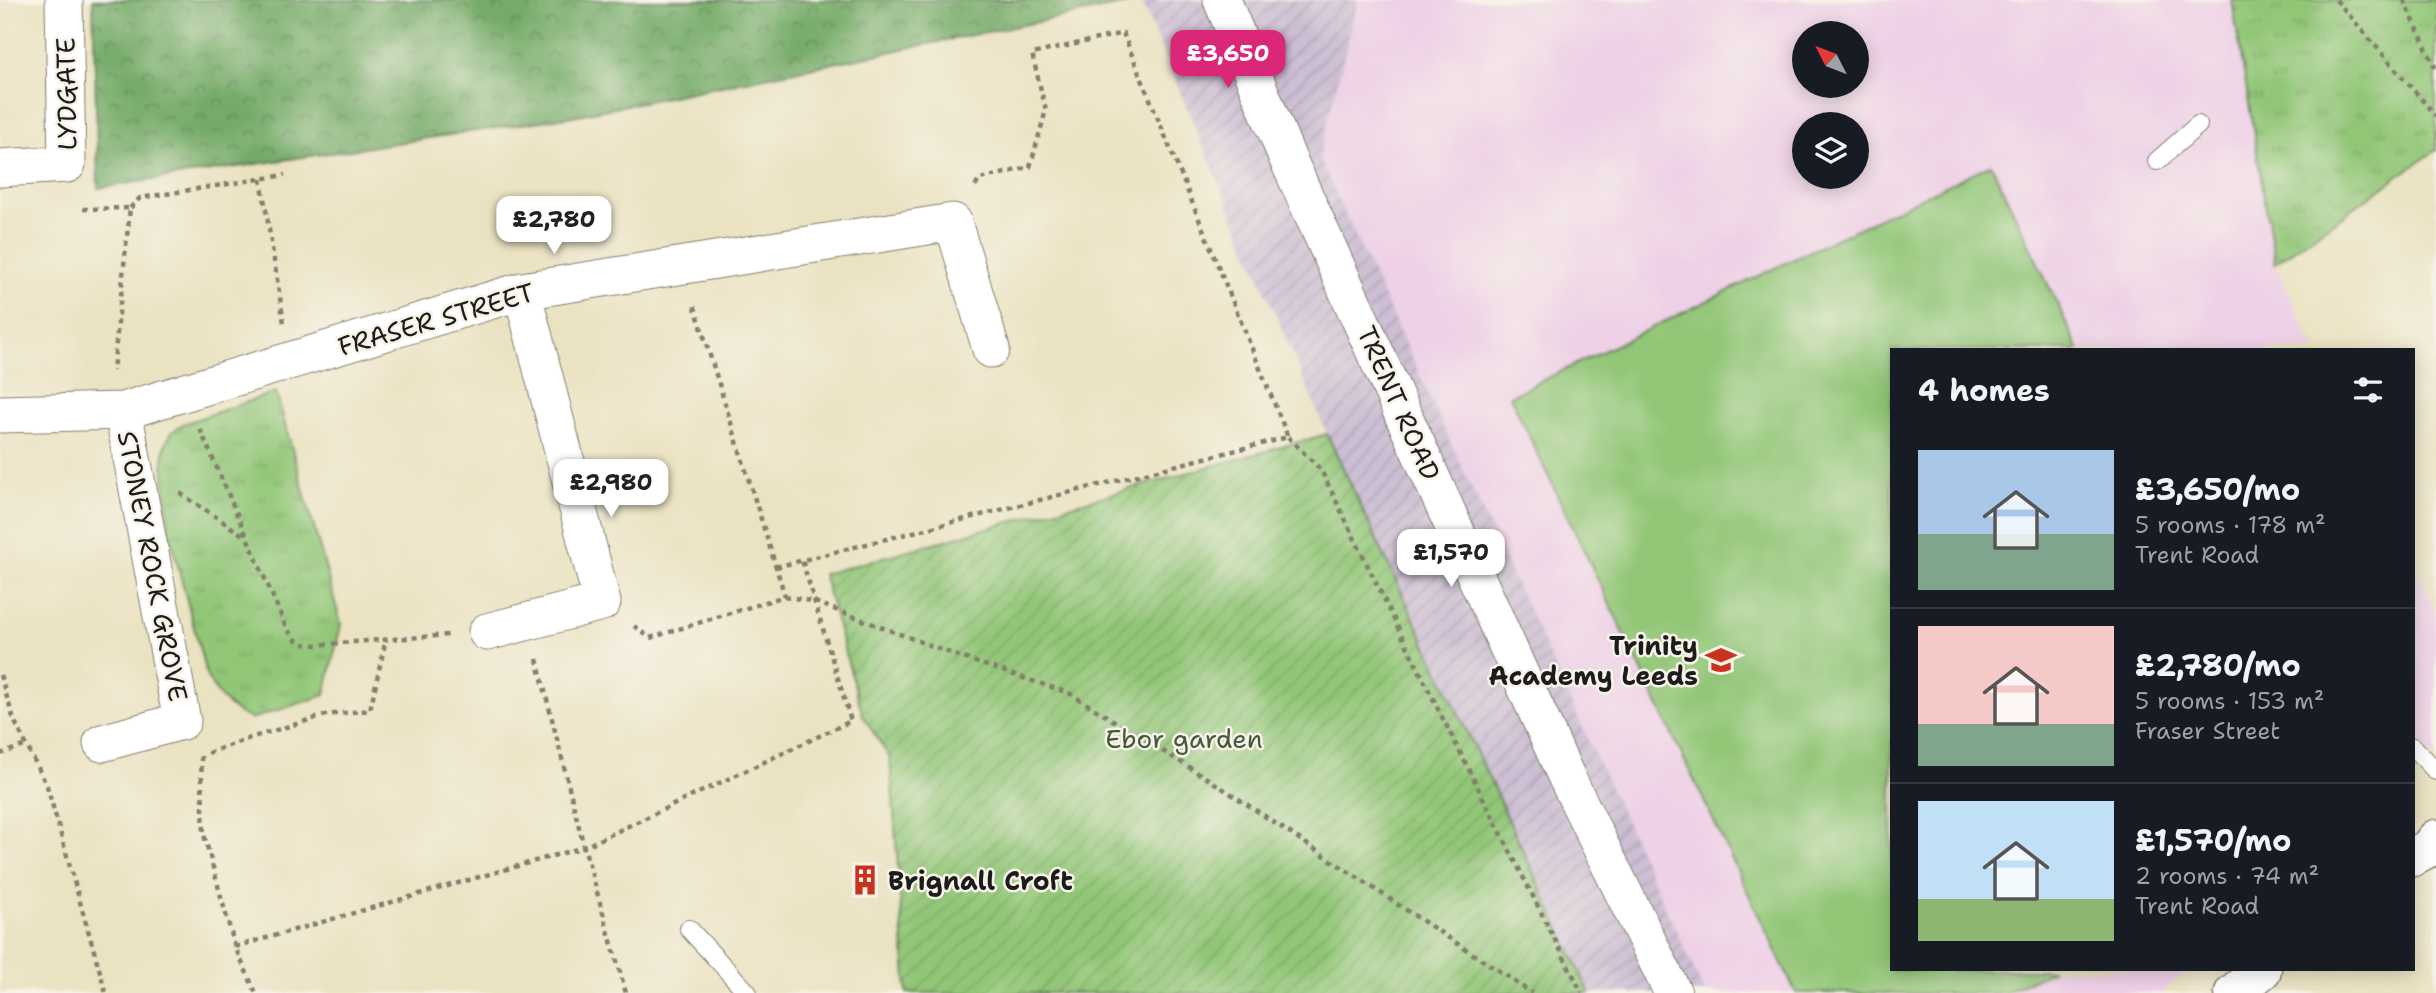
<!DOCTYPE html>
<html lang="en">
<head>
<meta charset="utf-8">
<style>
  body { margin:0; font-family:"Shantell Sans",sans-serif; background:#20242c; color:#f1f3f6; height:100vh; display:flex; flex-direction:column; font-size:26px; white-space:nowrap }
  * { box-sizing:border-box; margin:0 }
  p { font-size:23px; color:#9ea1a6 }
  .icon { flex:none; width:38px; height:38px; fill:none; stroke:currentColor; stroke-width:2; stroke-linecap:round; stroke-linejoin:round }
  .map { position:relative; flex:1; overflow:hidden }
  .drawer { position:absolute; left:1890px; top:348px; width:525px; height:623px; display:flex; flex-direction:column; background:#171b24; border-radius:0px; box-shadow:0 4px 18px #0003 }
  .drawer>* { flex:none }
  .needle { width:46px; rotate:312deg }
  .buttons { position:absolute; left:1792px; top:21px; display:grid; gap:14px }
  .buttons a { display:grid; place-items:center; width:77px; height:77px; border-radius:50%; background:#171b24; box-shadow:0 4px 18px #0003; font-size:35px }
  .price { position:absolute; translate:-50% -60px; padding:0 16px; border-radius:14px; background:#fff; color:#222; font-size:23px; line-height:46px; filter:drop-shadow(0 2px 4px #0008) }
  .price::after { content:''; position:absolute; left:50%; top:42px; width:21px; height:16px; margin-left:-10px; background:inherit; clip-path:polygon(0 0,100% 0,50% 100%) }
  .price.on { background:#db2777; color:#fff }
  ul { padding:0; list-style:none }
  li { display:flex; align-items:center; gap:21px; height:175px; padding:0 28px }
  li+li { border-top:2px solid #363941 }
  li span { display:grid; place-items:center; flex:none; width:196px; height:140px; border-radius:0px; color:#555 }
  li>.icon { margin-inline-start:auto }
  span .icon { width:84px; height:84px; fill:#fffc; stroke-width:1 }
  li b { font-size:30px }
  h2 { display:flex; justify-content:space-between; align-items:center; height:84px; padding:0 28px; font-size:30px }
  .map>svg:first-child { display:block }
  .built { fill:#eed0e7; fill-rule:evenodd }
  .industrial { fill:url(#industrial-furrows) }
  .grass { fill:url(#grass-tufts); stroke:#57714a; stroke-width:2 }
  .forest { fill:url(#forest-crowns); stroke:#486442; stroke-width:2 }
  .park { fill:#92c677; stroke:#57714a; stroke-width:2 }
  .garden { fill:url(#garden-furrows); stroke:#57714a; stroke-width:2 }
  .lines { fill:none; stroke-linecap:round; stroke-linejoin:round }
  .service-casing { stroke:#837f6e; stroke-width:20 }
  .minor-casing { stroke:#837f6e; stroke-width:39 }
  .tertiary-casing { stroke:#837f6e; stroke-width:41 }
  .path { stroke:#837f6e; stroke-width:4.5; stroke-dasharray:5 5; stroke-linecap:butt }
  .service { stroke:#fff; stroke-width:18 }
  .minor { stroke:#fff; stroke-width:37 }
  .tertiary { stroke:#fff; stroke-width:38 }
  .labels { text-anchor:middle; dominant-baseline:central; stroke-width:5; stroke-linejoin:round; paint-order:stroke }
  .street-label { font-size:26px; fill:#1c1c1c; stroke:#f7f3e8 }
  .poi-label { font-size:26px; font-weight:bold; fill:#1c1c1c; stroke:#f7f3e8; text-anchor:end }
  .park-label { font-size:26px; fill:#45583c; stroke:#f7f3e8 }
</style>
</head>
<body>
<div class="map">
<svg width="2436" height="993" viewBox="0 0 2436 993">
  <defs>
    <pattern id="industrial-furrows" width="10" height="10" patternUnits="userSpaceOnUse" patternTransform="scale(1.75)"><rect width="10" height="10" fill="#ccbed3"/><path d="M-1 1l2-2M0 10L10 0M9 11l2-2" fill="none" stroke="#afa3b5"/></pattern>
    <pattern id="grass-tufts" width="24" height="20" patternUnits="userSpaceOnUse" patternTransform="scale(1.75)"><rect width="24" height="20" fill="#92c677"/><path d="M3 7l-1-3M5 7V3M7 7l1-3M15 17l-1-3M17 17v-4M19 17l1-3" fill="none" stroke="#7daa66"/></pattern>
    <pattern id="forest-crowns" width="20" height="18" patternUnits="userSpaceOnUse" patternTransform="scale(1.75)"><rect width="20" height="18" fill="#75ab68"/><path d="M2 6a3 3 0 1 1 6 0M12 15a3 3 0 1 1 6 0" fill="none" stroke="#5f8a55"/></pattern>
    <pattern id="garden-furrows" width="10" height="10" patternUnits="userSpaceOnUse" patternTransform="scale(1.75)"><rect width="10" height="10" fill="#92c677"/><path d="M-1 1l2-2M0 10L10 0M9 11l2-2" fill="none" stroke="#7daa66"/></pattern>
  </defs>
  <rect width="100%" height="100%" fill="#f7f3e8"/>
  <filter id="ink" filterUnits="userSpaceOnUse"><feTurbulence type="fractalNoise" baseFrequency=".0143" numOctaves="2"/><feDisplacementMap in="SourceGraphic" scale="14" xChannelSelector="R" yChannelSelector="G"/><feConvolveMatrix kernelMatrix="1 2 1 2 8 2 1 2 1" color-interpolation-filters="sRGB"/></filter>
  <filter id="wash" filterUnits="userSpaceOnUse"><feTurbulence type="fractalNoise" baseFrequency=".00686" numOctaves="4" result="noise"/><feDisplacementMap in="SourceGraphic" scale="28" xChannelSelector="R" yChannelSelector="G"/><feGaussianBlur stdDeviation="1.57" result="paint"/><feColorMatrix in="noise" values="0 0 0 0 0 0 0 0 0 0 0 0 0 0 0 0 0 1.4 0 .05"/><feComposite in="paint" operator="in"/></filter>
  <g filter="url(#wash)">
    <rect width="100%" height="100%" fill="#eae2c1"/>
    <path class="built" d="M1358,0H2232L2275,263L2315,350H1892V970H2189L2161,993H1705L1319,157ZM1804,33H1857V86H1804ZM1804,124H1857V177H1804Z
      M2413,562L2436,611V752L2413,772Z"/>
    <path class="industrial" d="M93,0H1358L1319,157L1705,993H1590L1327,434L1141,1L568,117L98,188Z"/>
    <path class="grass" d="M2232,0H2436V150L2275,263Z
      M276,392L341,624L325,695L251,719C229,710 219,697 207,677L169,532L163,462L165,445L172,432L183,424Z"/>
    <path class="forest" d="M93,0H1140L1141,1L568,117L98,188Z"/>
    <path class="park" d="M1991,164L2079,350H1892V970H2053L2004,993H1796L1510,396Z"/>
    <path class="garden" d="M1327,434L1590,993H907L890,758L863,716L823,574Z"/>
  </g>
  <g filter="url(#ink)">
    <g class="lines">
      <g class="service-casing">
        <path id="service" d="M2157,161L2198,125
          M2413,747L2436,771
          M689,929L748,993"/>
      </g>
      <g class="minor-casing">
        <path id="minor" d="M1222,0L1287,157L1566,776L1673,993
          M0,168L67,164L64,0
          M0,414L123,411L522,291L953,222L991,349
          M487,632L602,602L522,291
          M102,743L182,721L123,411"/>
      </g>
      <g class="tertiary-casing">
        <path id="tertiary" d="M2413,857L2428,849L2436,839
          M2234,993L2262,970"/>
      </g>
      <path class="path" d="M2336,0L2436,116
        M2404,0L2436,69
        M261,179L284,323
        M130,208L140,198L285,175
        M83,209L130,208L113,371
        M200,429L286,627C294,639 299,645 313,645L448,635
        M1288,437L1321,470L1437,707L1582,993
        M180,493L246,537
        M776,567L1288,437L1123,33L1032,54L1046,110L1030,167L980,179L973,190
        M785,596L815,602L966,659L1069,693L1213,782L1532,993
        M634,626L650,638L785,596L694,304
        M537,659L584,847L626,993
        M0,675L14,720L47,786L106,993
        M208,753L253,737L326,715L370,710L386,639
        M0,754L27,745
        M201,756L204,835L235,947L256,993
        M235,947L584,847L851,721L802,560"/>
      <use href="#service" class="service"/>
      <use href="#minor" class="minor"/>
      <use href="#tertiary" class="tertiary"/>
    </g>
  </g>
  <defs>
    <g id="school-bare" transform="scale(2.415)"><path d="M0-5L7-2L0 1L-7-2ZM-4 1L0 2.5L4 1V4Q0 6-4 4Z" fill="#c8321e" stroke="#f7f3e8" stroke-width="2.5" paint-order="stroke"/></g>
    <g id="building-bare" transform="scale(2.415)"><path d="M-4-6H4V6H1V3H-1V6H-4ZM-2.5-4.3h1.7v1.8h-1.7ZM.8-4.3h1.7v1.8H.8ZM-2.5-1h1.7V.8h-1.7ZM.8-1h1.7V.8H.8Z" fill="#c8321e" stroke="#f7f3e8" stroke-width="2.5" paint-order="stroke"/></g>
  </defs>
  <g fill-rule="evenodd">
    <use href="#school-bare" x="1721" y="660"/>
    <use href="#building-bare" x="865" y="880"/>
  </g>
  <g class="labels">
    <g class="street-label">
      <text transform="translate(66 94) rotate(-91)">LYDGATE</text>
      <text transform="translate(436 319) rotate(-16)">FRASER STREET</text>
      <text transform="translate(1399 403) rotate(66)">TRENT ROAD</text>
      <text transform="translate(153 566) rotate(79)">STONEY ROCK GROVE</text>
    </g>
    <g class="poi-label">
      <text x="1698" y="645">Trinity<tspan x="1698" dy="30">Academy Leeds</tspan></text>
      <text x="888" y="880" text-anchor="start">Brignall Croft</text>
    </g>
    <g class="park-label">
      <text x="1184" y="738">Ebor garden</text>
    </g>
  </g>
</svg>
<div class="buttons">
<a><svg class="needle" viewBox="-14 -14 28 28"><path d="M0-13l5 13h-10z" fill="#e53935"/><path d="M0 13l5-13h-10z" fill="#9ea1a6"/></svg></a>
<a><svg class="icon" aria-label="layers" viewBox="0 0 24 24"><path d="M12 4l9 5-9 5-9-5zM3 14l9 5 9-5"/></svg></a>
</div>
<b class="price on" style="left:1228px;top:90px">£3,650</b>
<b class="price" style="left:554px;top:256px">£2,780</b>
<b class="price" style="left:611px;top:519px">£2,980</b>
<b class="price" style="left:1451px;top:589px">£1,570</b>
<section class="drawer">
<h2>4 homes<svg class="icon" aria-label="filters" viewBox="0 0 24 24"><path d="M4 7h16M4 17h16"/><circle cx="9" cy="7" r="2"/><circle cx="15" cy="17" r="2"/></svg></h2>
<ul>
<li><span style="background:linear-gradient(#a9c7e8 60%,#7fa58c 0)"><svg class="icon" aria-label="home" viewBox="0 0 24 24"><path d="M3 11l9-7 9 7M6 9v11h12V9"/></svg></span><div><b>£3,650/mo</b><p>5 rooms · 178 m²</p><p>Trent Road</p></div></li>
<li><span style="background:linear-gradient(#f6c9c9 70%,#7fa58c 0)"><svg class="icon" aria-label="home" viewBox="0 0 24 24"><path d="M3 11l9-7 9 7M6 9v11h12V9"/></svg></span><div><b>£2,780/mo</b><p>5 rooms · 153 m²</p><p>Fraser Street</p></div></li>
<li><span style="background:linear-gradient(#bfe0f5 70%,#8fb573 0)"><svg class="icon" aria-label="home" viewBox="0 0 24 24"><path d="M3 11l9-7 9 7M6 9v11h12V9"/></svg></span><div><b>£1,570/mo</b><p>2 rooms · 74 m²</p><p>Trent Road</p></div></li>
</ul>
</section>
</div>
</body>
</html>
